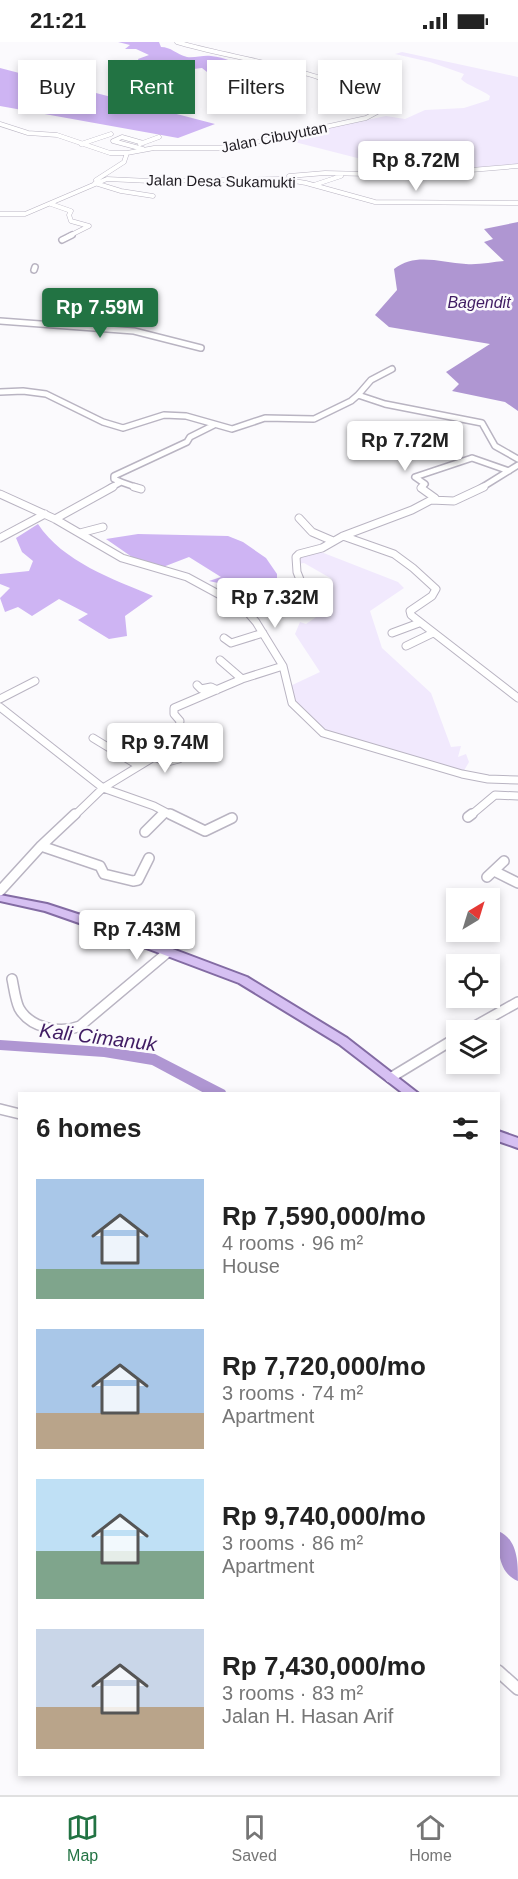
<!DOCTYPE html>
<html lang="en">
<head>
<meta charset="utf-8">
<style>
  body { margin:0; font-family:Arial,sans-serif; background:#f6f6f6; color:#222; height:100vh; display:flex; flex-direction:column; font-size:22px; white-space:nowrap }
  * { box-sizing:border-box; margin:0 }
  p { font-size:20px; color:#767676 }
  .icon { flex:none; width:33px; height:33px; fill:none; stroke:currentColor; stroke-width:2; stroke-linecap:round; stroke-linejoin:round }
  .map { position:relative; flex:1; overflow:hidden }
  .drawer { position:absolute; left:18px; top:1050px; width:482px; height:684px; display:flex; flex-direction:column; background:#fff; border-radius:0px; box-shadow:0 3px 9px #0003 }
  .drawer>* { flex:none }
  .banner { position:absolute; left:18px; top:18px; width:483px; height:54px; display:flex; gap:12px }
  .needle { width:39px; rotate:38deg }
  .controls { position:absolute; left:446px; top:846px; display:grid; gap:12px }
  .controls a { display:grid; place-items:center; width:54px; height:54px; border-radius:0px; background:#fff; box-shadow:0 3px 9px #0003; font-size:30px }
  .price { position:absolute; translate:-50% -51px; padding:0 14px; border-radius:6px; background:#fff; color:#222; font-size:20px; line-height:39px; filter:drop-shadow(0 2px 3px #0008) }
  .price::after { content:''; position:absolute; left:50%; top:36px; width:18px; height:14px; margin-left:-9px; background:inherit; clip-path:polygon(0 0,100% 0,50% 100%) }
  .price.selected { background:#227343; color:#fff }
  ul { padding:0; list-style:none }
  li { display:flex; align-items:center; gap:18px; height:150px; padding:0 18px }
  li span { display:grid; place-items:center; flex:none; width:168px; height:120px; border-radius:0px; color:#555 }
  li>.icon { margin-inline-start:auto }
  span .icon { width:72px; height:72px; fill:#fffc; stroke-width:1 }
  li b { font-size:26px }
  h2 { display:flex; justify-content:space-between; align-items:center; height:72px; padding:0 18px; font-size:26px }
  .pill { padding:0 21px; border-radius:0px; background:#fff; box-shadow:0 3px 9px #0003; font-size:21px; line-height:54px }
  .pill.selected { background:#227343; color:#fff }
  .status { display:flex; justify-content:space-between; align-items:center; height:42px; padding:0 30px; background:#fff; direction:ltr }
  .status svg { height:16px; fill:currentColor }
  .tabs { display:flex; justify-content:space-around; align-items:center; height:84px; border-top:2px solid #e0e0e0; background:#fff; font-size:16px; color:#767676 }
  .tabs a { display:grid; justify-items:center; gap:3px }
  .tabs .selected { color:#227343 }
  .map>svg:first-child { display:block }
  .green { fill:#f1e9fd }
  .forest { fill:#ceb4f3 }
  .water { fill:#af96d2 }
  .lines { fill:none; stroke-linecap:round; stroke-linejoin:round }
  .river { fill:#af96d2; fill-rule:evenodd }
  .minor-far4-casing { stroke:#b9b4c2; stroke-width:5 }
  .minor-far3-casing { stroke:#b9b4c2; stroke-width:8 }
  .minor-far2-casing { stroke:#b9b4c2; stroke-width:9 }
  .minor-far1-casing { stroke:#b9b4c2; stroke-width:12 }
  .minor-casing { stroke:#b9b4c2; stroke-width:14 }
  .major-casing { stroke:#836ba3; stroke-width:4 }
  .minor-far4 { stroke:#fff; stroke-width:4 }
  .minor-far3 { stroke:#fff; stroke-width:5 }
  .minor-far2 { stroke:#fff; stroke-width:7 }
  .minor-far1 { stroke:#fff; stroke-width:9 }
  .minor { stroke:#fff; stroke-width:11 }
  .major { fill:#d6c0f2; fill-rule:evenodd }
  .labels { text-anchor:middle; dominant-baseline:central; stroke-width:5; stroke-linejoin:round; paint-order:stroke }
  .far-street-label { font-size:15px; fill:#1e1b21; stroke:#fbfafd }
  .far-water-label { font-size:16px; font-style:italic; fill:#401c63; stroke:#fbfafd }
  .water-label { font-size:20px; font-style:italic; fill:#401c63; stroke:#fbfafd }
</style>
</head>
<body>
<div class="status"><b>21:21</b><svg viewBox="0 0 49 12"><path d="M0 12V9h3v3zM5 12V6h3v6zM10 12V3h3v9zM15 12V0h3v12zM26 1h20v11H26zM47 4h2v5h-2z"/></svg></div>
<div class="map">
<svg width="518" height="1753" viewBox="0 0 518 1753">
  <rect width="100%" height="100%" fill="#fbfafd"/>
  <path class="green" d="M402,10L518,35V122L416,131L279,96L386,74L405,77L425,68L464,66L489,58L490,54C481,47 468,44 461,37L464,32L430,20L395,12Z
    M316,508L398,540L404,546L370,569L382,606L431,651L451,705L461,704L458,715L466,712L469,720L462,732L327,693L295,665L288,645L320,630L295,592L300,580L306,582L319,573L315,568L308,567L322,556L311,545L332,537L304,521L298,522L297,514Z"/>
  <path class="forest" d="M118,0H159L161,5C171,5 176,12 187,15C195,16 203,13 211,14C226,15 238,24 253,23L267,42L235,34L234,28L223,25L214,26L224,29L223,31L207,30L202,26L185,28L169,25L173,22L161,21L163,25L140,23L138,17L149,13L136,7H125L130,3Z
    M0,26L215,82L178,96L0,64Z
    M38,482C63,520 113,537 153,554L125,574L127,594L109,597L78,578L88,572L59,557L32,574L18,565L5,570L0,556L10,546L0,542V532L29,529L33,519L22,510L16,496Z
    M138,492L228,494L243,500L266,516L277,532V540L265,548C246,542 226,544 209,539L221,535L189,515L163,525L132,515L106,497Z"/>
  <path class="water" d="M518,180V369L505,360L452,349L459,342L446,330L490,302L389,285L375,273L397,248L394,227C416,210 441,221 466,222C479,223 492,220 504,219L484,200L493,197L484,187Z"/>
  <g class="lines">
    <path class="river" d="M0,998L104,1005L155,1012L225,1048L227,1052H206L152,1023L104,1015L0,1008Z
      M498,1489C518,1497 518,1521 518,1539C498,1531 498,1507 498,1489Z"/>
    <g class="minor-far4-casing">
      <path id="minor-far4" d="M378,27L392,23L383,21
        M346,44L391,32L365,23
        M0,82L28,91L57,93L110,111H127
        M143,101L122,95L113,99L143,107
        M81,102L111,92
        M140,102L159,95
        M289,134L325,131L411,133L518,124
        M96,138L124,120L127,111L154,106H229L366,76L381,68C343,29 231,17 177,0
        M95,141L121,149L153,154
        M314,143L341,134
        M51,162L71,169L69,173L71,179L89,184L69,194
        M0,172H25L107,137L150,139L282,137L306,141L375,160L518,161"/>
    </g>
    <g class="minor-far3-casing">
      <path id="minor-far3" d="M62,198L72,193
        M34,228L35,225
        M0,279L134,289L201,306
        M0,350L23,349L46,352L103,380L123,386L164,373L186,374L232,387L265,376L314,377L351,359L358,353L385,362L482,381L495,404L518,417
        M358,353L371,338L392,327
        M121,440L138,446
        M110,446L121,440L114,437V434L187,400L190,395L214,383
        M421,446L425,442L415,435L472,416L509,429
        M481,446L518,423"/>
    </g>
    <g class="minor-far2-casing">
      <path id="minor-far2" d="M134,445L141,447
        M422,445L421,446L435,456
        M0,452L55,477L122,516L187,535L244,566L256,580L283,624L292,661L323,691L462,732L488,737L518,738
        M299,476L312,490L333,499
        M55,477L113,445
        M80,491L103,485
        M343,494L394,512L413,526L436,547L432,554L410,569L411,573L518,656
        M0,496L45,472
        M249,570L277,551L301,540L297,530L296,515L299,512L322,506L343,494L412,468L431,458L454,459L484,445
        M392,591L419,581
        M224,596L231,601L263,591
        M406,604L433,591
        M220,618L242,637
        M197,643L201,647L211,645L217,648
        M0,657L35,639
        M0,665L103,746L74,774
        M156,687L178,699
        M93,696L139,724
        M154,715L167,720L179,717
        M161,774L165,770
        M173,774L154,764L103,746L177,701L180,679L174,672V666L242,637L283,624
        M470,774L495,753L518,754"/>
    </g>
    <g class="minor-far1-casing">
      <path id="minor-far1" d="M170,772L205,789L232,776
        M468,775L472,772
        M145,790L163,772
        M41,804L100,824L104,832L133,839L138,838L149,816
        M494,829L518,841
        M487,835L504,819
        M0,849L41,804L75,772
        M12,937C14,946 15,957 19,966C30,986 60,992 80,984L168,910
        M468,988L518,960
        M390,1036L456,996
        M0,1067L20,1072"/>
    </g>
    <g class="minor-casing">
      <path id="minor" d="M498,1629L518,1647"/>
    </g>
    <g class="major-casing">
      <path id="major" d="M0,853L47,862L93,877L247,935L347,996L419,1052H404L339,1002L239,941L85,883L45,869L0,859Z
        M498,1089L518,1096V1106L498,1099Z"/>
    </g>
    <use href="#minor-far4" class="minor-far4"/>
    <use href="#minor-far3" class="minor-far3"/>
    <use href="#minor-far2" class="minor-far2"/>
    <use href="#minor-far1" class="minor-far1"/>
    <use href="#minor" class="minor"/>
    <use href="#major" class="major"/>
  </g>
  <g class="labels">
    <g class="far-street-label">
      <text transform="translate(274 95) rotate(-11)">Jalan Cibuyutan</text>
      <text transform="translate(221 139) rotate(1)">Jalan Desa Sukamukti</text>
    </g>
    <g class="far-water-label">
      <text x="479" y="260">Bagendit</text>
    </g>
    <g class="water-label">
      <text transform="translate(98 995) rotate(7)">Kali Cimanuk</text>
    </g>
  </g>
</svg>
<div class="controls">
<a><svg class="needle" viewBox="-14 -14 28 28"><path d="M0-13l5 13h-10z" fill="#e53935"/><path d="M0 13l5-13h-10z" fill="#767676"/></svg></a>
<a><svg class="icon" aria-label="locate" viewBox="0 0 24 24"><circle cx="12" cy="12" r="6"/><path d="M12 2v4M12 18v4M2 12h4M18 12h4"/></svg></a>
<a><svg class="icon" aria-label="layers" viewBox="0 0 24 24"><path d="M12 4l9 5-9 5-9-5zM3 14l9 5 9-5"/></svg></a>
</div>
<b class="price" style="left:416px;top:150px">Rp 8.72M</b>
<b class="price selected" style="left:100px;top:297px">Rp 7.59M</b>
<b class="price" style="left:405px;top:430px">Rp 7.72M</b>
<b class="price" style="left:275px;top:587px">Rp 7.32M</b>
<b class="price" style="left:165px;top:732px">Rp 9.74M</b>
<b class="price" style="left:137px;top:919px">Rp 7.43M</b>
<div class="banner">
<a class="pill">Buy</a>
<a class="pill selected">Rent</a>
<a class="pill">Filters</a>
<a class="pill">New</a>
</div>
<section class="drawer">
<h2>6 homes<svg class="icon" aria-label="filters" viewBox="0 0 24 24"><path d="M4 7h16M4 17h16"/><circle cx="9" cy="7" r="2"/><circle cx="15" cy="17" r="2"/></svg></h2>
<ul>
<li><span style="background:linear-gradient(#a9c7e8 75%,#7fa58c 0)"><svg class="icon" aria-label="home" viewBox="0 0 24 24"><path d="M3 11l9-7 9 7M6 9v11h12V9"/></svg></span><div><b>Rp 7,590,000/mo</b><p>4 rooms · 96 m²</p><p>House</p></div></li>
<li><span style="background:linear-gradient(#a9c7e8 70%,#b9a48a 0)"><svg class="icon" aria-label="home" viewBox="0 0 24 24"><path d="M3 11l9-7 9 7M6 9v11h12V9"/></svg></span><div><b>Rp 7,720,000/mo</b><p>3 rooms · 74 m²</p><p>Apartment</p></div></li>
<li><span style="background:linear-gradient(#bfe0f5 60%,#7fa58c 0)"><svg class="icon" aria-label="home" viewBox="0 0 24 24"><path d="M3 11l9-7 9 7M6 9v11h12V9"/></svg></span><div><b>Rp 9,740,000/mo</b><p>3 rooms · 86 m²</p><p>Apartment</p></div></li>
<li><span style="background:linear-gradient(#c9d6e8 65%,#b9a48a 0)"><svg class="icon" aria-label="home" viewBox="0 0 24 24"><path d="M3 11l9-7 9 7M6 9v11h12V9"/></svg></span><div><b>Rp 7,430,000/mo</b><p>3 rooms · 83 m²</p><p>Jalan H. Hasan Arif</p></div></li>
</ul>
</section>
</div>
<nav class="tabs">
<a class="selected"><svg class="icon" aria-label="map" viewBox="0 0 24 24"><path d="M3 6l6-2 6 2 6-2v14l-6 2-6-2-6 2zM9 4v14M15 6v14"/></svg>Map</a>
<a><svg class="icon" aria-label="saved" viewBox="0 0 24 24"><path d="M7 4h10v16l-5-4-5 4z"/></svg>Saved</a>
<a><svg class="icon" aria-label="home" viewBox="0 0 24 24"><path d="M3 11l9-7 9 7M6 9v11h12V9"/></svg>Home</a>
</nav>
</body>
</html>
